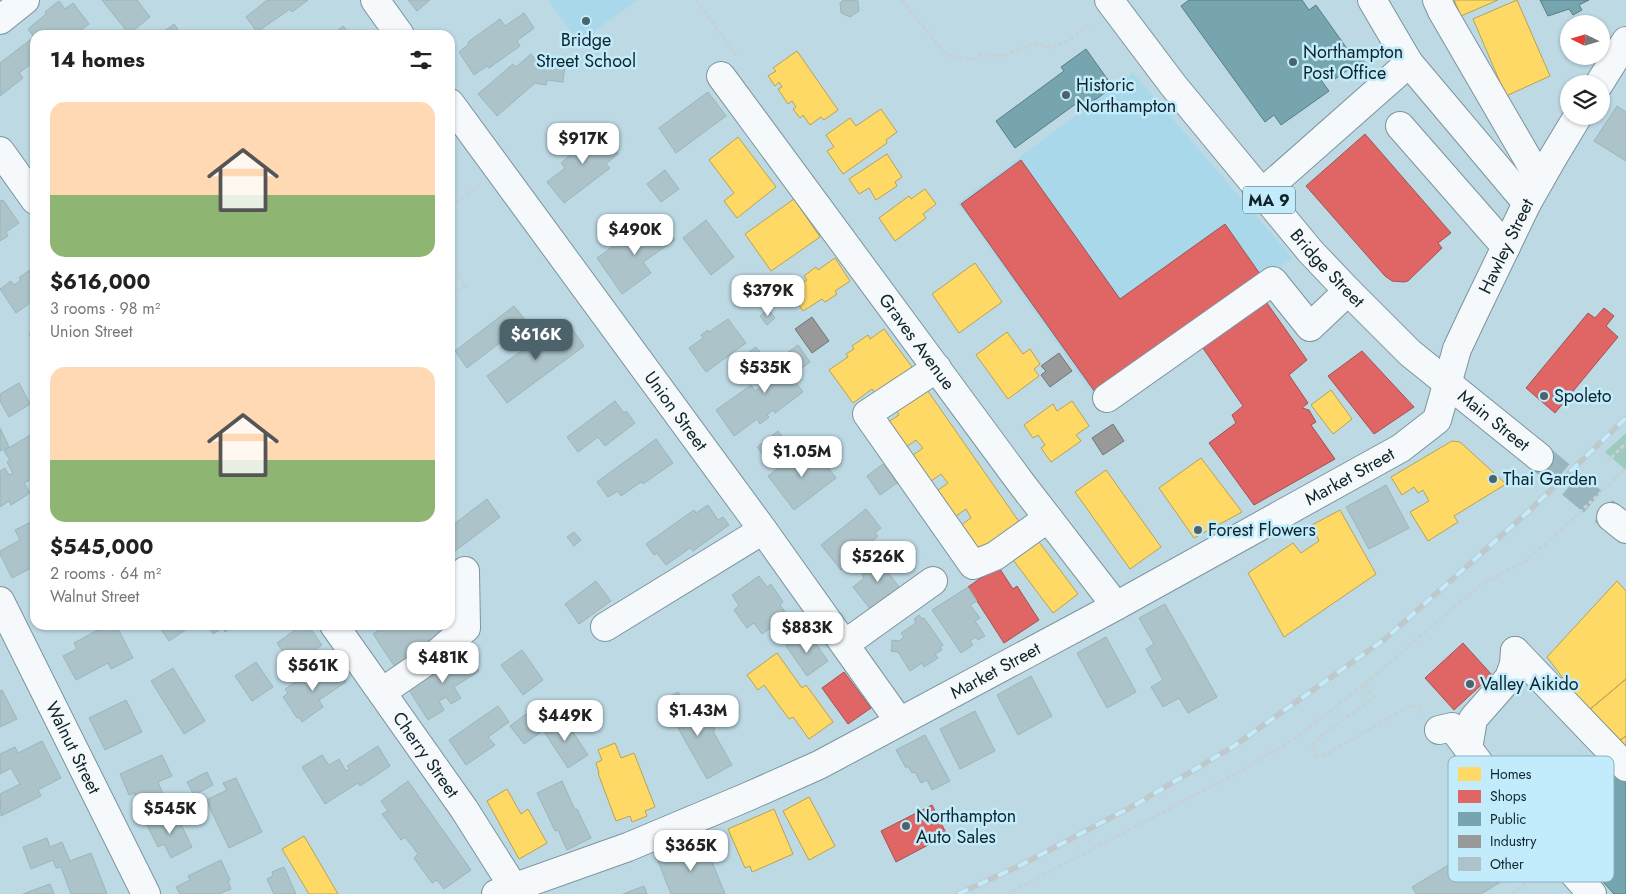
<!DOCTYPE html>
<html lang="en">
<head>
<meta charset="utf-8">
<style>
  body { margin:0; font-family:Jost,sans-serif; background:#f6f6f6; color:#222; height:100vh; display:flex; flex-direction:column; font-size:19px; white-space:nowrap }
  * { box-sizing:border-box; margin:0 }
  p { font-size:16px; color:#767676 }
  .icon { flex:none; width:28px; height:28px; fill:none; stroke:currentColor; stroke-width:2; stroke-linecap:round; stroke-linejoin:round }
  .map { position:relative; flex:1; overflow:hidden }
  .drawer { position:absolute; left:30px; top:30px; width:425px; height:600px; display:flex; flex-direction:column; background:#fff; border-radius:15px; box-shadow:0 1px 4px #0004 }
  .drawer>* { flex:none }
  .needle { width:32px; rotate:275deg }
  .controls { position:absolute; left:1560px; top:15px; display:grid; gap:10px }
  .controls a { display:grid; place-items:center; width:50px; height:50px; border-radius:50%; background:#fff; box-shadow:0 1px 4px #0004; font-size:25px }
  .price { position:absolute; translate:-50% -42px; padding:0 11px; border-radius:10px; background:#fff; color:#222; font-size:16px; line-height:32px; filter:drop-shadow(0 1px 2px #0008) }
  .price::after { content:''; position:absolute; left:50%; top:30px; width:15px; height:11px; margin-left:-8px; background:inherit; clip-path:polygon(0 0,100% 0,50% 100%) }
  .price.active { background:#4c636c; color:#fff }
  ul { padding:0; list-style:none }
  li { display:grid; align-content:center; gap:10px; height:265px; padding:0 20px }
  li span { display:grid; place-items:center; height:155px; border-radius:15px; color:#555 }
  li>.icon { margin-inline-start:auto }
  span .icon { width:90px; height:90px; fill:#fffc; stroke-width:1 }
  li b { font-size:21px }
  h2 { display:flex; justify-content:space-between; align-items:center; height:60px; padding:0 20px; font-size:21px }
  .map>svg:first-child { display:block }
  .built { fill:#a9d8ea }
  .green { fill:#9dcabf }
  .homes { fill:#ffd966; stroke:#b7a354 }
  .shops { fill:#e06666; stroke:#a15254 }
  .public { fill:#76a5af; stroke:#577e87 }
  .industry { fill:#999; stroke:#707678 }
  .building { fill:#abc3c9; stroke:#9cb5bb }
  .lines { fill:none; stroke-linecap:round; stroke-linejoin:round }
  .highway-tunnel { stroke:#99b5bf; stroke-width:28; stroke-dasharray:28 14; stroke-linecap:butt }
  .minor-casing { stroke:#7d949c; stroke-width:30 }
  .highway-casing { stroke:#7d949c; stroke-width:30 }
  .path { stroke:#c7d0d3; stroke-width:3; stroke-dasharray:4 2.5; stroke-linecap:butt }
  .minor { stroke:#f5f9fb; stroke-width:28 }
  .highway { stroke:#f5f9fb; stroke-width:28 }
  .rail-casing { stroke:#bfc8cb; stroke-width:5.5 }
  .rail { stroke:#c2ecfc; stroke-width:4; stroke-dasharray:11; stroke-linecap:butt }
  .path-bridge { stroke:#c7d0d3; stroke-width:3; stroke-dasharray:4 2.5; stroke-linecap:butt }
  .poi-dot { fill:#4c636c; stroke:#c2ecfc; stroke-width:2 }
  .labels { text-anchor:middle; dominant-baseline:central; stroke-width:5; stroke-linejoin:round; paint-order:stroke }
  .shield { fill:#c2ecfc; stroke:#45606a; stroke-width:1 }
  .shield-label { font-size:16px; font-weight:bold; fill:#0f242b }
  .poi-label { font-size:18px; fill:#0f242b; stroke:#c2ecfc; text-anchor:start }
  .street-label { font-size:18px; fill:#0f242b; stroke:#c2ecfc }
  .key { fill:#c2ecfc; stroke:#8cb0bd; stroke-width:1 }
  .key-label { font-size:14px; fill:#0f242b }
</style>
</head>
<body>
<div class="map">
<svg width="1626" height="894" viewBox="0 0 1626 894">
  <rect width="100%" height="100%" fill="#bcd9e4"/>
  <path class="built" d="M548,0H638L579,42Z
    M1133,73L1292,258L1095,397L958,203Z"/>
  <path class="green" d="M1626,433V470L1605,452Z"/>
  <path class="homes" d="M1454,0H1498L1461,16Z
    M1517,0L1550,76L1506,96L1473,19Z
    M797,51L838,110L824,120L821,117L810,125L803,115L800,118L793,109L796,107L792,101L788,104L778,89L782,87L779,82L775,86L768,76L776,71L773,68Z
    M881,109L897,132L886,140L887,143L843,174L827,151L834,147L826,135L850,118L856,126Z
    M738,137L776,187L737,218L724,201L734,193L709,160Z
    M887,154L902,177L895,182L897,186L876,200L869,188L859,194L849,179Z
    M925,189L936,204L923,214L926,218L895,241L879,218L909,196L911,199Z
    M794,199L820,237L771,271L745,234Z
    M835,258L850,281L835,291L837,294L825,302L822,299L803,311L790,291L807,280L804,276L816,267L818,270Z
    M975,263L1002,302L959,333L932,294Z
    M884,329L912,367L876,394L872,389L853,403L829,370L848,357L846,354L854,349L852,346L868,335L870,339Z
    M1007,332L1023,354L1030,349L1040,364L1034,369L1039,376L1008,399L976,355Z
    M925,387L1022,526L976,554L957,528L971,518L966,509L952,519L934,493L948,483L941,474L927,484L909,458L923,448L916,440L903,449L885,424L899,415L895,408Z
    M1331,390L1352,419L1333,434L1311,405Z
    M1072,401L1089,426L1076,435L1081,441L1051,462L1041,448L1045,445L1038,435L1033,438L1024,425L1053,404L1057,411Z
    M1452,441L1460,442L1506,484L1454,516L1458,522L1428,541L1410,512L1429,501L1423,490L1418,493L1414,487L1402,495L1391,477Z
    M1201,458L1242,512L1194,538L1159,488Z
    M1106,470L1161,547L1130,569L1075,492Z
    M1340,510L1376,574L1284,637L1248,573L1293,543L1301,553L1319,541L1312,525Z
    M1036,538L1078,594L1053,613L1011,557Z
    M1617,581L1626,591V679L1588,711L1547,657Z
    M777,653L802,688L806,685L833,722L809,739L793,717L789,719L764,685L758,690L747,675Z
    M1626,679V736L1616,743L1588,711Z
    M1626,736V757L1616,743Z
    M615,743L621,758L634,753L655,807L645,811L647,816L632,822L630,816L616,821L598,773H599L596,763L602,760L598,750Z
    M507,789L521,814L528,809L547,843L519,859L487,801Z
    M809,797L835,846L809,860L783,811Z
    M774,809L793,854L752,872L750,866L745,868L728,829Z
    M304,836L338,894H309L282,849Z"/>
  <path class="shops" d="M1365,134L1451,233L1438,243L1442,248L1408,281L1404,282L1392,281L1385,276L1306,186Z
    M1021,160L1120,299L1225,224L1260,274L1095,392L961,204Z
    M1262,296L1307,360L1289,375L1308,403L1302,408L1309,410L1316,422L1311,425L1335,459L1254,505L1209,443L1236,423L1232,415L1243,406L1198,341Z
    M1604,308L1614,316L1606,326L1618,337L1555,413L1526,388L1588,313L1595,318Z
    M1362,351L1414,407L1374,434L1328,376Z
    M998,566L1013,589L1017,586L1039,620L1004,643L968,587Z
    M1463,643L1492,675L1454,710L1425,678Z
    M844,672L871,708L848,724L822,688Z
    M932,805L947,835L896,862L881,831Z"/>
  <path class="public" d="M1189,0H1302L1309,10L1316,5L1353,57L1358,53L1368,67L1357,75L1352,67L1335,79L1331,73L1321,80L1329,91L1281,125L1274,115L1265,122L1181,6Z
    M1540,0H1589L1579,5L1582,10L1573,15L1569,9L1548,16Z
    M1086,49L1113,87L1081,110L1077,103L1015,148L996,121L1064,71L1061,67Z
    M1615,771L1626,784V894H1614L1553,827Z"/>
  <path class="industry" d="M812,317L829,341L812,353L795,329Z
    M1059,353L1072,371L1050,387L1041,375L1046,371L1041,366Z
    M1113,424L1124,441L1103,455L1092,438Z"/>
  <path class="building" d="M102,0H137L150,17L129,34Z
    M267,0H308L292,12L290,9L257,32L246,17Z
    M408,0H430L417,11Z
    M843,0L858,1L859,11L850,17L841,13L840,3Z
    M59,1L65,9L73,3L89,24L75,35H35V61L19,73L23,78L0,96V63L34,37L28,29L46,14L45,12Z
    M524,13L534,28L517,41L520,46L489,68L487,66L474,75L459,52L469,44L468,42L500,19L505,26Z
    M174,24L182,35H159Z
    M343,26L351,35H332Z
    M531,54L536,60L565,63L563,82L547,80L546,85L535,83L497,116L478,94L513,64L516,67Z
    M708,92L726,116L676,153L659,128Z
    M1617,106L1626,112V161L1594,141Z
    M592,128L603,143L608,140L618,154L606,164L610,168L564,203L547,182L565,168L561,163L575,151L570,145Z
    M665,170L679,189L661,202L647,184Z
    M3,200L19,223L6,232L8,236L0,241V201Z
    M660,218L675,240L643,262L651,273L622,294L597,258L625,238L627,242Z
    M706,220L734,257L711,275L683,238Z
    M31,269L33,271L35,270V301L34,300L16,313L0,289L11,281L14,285L21,280L19,278Z
    M514,306L527,322L467,368L455,351Z
    M768,309L775,318L767,325L760,316Z
    M565,319L584,346L507,403L487,376Z
    M728,319L746,343L706,372L689,348L703,338L701,335L708,330L709,332Z
    M35,330V343L29,334Z
    M798,345L810,362L791,376L803,392L775,413L773,410L767,415L769,417L760,424L757,419L734,436L716,410L751,385L755,391L777,375L771,367L778,362L777,360Z
    M756,347L770,365L747,382L734,363Z
    M19,383L30,404L9,417L0,401V394Z
    M615,401L624,413L626,411L635,423L605,446L598,437L578,452L567,437Z
    M0,428L9,447L0,451Z
    M778,431L788,444L767,460L757,447Z
    M35,432V477L24,483L30,493L11,505L9,501L0,507V471L5,468L9,475L13,473L7,462L10,460L4,451Z
    M656,439L673,463L643,484L641,482L621,496L618,491L608,497L597,482Z
    M813,448L836,478L794,510L768,476L801,451L804,455Z
    M883,464L897,483L880,495L867,476Z
    M1386,485L1409,528L1369,549L1346,507Z
    M487,499L500,517L450,555V527Z
    M708,505L718,520L723,517L729,525L693,551L690,548L666,565L657,553L654,555L646,544L694,510L696,513Z
    M866,509L881,528L875,533L878,536L865,547L867,550L841,570L821,545Z
    M35,520V566L12,578L0,554V551L20,540L15,530Z
    M574,532L581,540L574,546L567,537Z
    M890,551L898,562L887,571L902,591L871,610L853,587L864,578L862,575L876,565L874,563Z
    M759,576L767,587L771,584L783,602L780,605L788,616L762,634L754,623L747,628L734,610L739,606L732,595Z
    M596,581L611,601L579,624L565,604Z
    M968,587L977,601L970,605L980,618L975,621L985,636L978,640L976,637L970,641L973,645L961,653L932,610Z
    M1165,604L1217,697L1188,713L1179,698L1163,707L1151,687L1163,680L1146,649L1154,644L1139,618Z
    M919,615L922,619L924,618L943,645L940,647L942,650L935,654L938,658L924,667L922,663L910,671L898,652L891,651L892,645V640L899,641L904,637L901,633L916,623L914,619Z
    M107,625H116L133,658L111,669L108,663L76,680L63,656L77,649L74,643Z
    M158,625H184L187,629L169,641Z
    M207,625H235L225,632L223,628L213,634Z
    M302,625H308L322,645L292,665L277,643Z
    M387,625H446L454,636L399,673L373,634Z
    M807,631L828,661L807,676L786,646Z
    M1106,637L1136,692L1107,708L1077,653Z
    M466,650L479,671L454,687L461,698L451,704L446,697L439,701L444,710L428,720L409,690L439,666Z
    M522,650L543,680L523,695L501,665Z
    M256,662L273,687L252,701L235,676Z
    M333,662L346,682L319,700L323,707L302,722L299,717L297,718L283,697L288,693L285,689L299,680L301,683Z
    M173,668L205,721L184,734L151,681Z
    M1031,676L1052,716L1018,735L997,695Z
    M2,690L17,719L0,727V691Z
    M678,692L696,723L707,716L715,730L713,731L732,765L707,779L662,700Z
    M126,700L142,732L105,750L89,718Z
    M498,706L509,722L488,737L495,745L466,765L449,740Z
    M975,711L995,751L960,769L940,729Z
    M526,714L540,733L524,744L510,726Z
    M563,717L588,755L568,768L543,730Z
    M925,735L950,781L932,790L927,780L921,783L915,772L912,773L908,766L906,768L896,750Z
    M42,741L61,778L38,790L41,796L1,816L0,794L20,784L11,768L0,774V754L15,747L18,753Z
    M378,746L390,766L360,786L358,783L325,804L302,767L322,755L329,765L339,759L346,771L350,769L347,766Z
    M162,755L172,776L158,782L165,799L142,809L134,793L129,795L120,774Z
    M207,772L213,785L194,795L187,782Z
    M236,778L262,832L229,848L206,800L227,790L223,783Z
    M408,781L471,870L444,889L437,880L432,883L414,858L418,854L405,837L401,840L382,814L388,811L381,801Z
    M562,781L575,810L577,809L591,838L567,850L558,830L555,831L537,793Z
    M175,812L192,847L171,858L164,844L158,847L147,825Z
    M1502,833L1530,864L1481,894H1416L1412,887Z
    M47,838L50,847L62,842L70,861L91,853L107,894H71L61,867L56,868L53,860L31,869L23,847Z
    M704,842L725,894H671L658,861Z
    M221,860L230,880L228,881L231,889L219,894H180L176,887L190,880L188,876Z
    M284,867L296,894H274L267,879L273,876L272,872Z
    M50,884L54,894H23Z
    M644,886L647,894H623Z"/>
  <g class="lines">
    <path class="highway-tunnel" d="M1539,457L1611,517"/>
    <g class="minor-casing">
      <g id="minor">
        <path d="M375,0L400,35"/>
        <path d="M1372,0L1409,63"/>
        <path d="M1437,0L1442,11L1540,180"/>
        <path d="M0,20L25,0"/>
        <path id="s1" d="M721,76L1021,483L1116,606"/>
        <path d="M1599,84L1626,41"/>
        <path id="s2" d="M450,103L763,530L899,721"/>
        <path d="M1400,126L1506,247"/>
        <path d="M0,151L35,200"/>
        <path d="M1263,192L1409,63L1527,203"/>
        <path d="M937,368L867,414L973,565L995,556L1048,518"/>
        <path d="M1107,398L1273,281L1310,327L1348,291"/>
        <path id="s3" d="M0,601L146,894"/>
        <path id="s4" d="M334,625L464,809L507,877L511,889"/>
        <path d="M605,627L763,530"/>
        <path d="M845,644L933,581"/>
        <path d="M1515,651L1626,767"/>
        <path d="M382,692L433,657L466,628L465,571"/>
        <path d="M1439,730L1452,727L1494,783L1592,894"/>
        <path d="M1468,749L1473,719L1509,678L1514,664L1515,651"/>
        <path id="s5" d="M496,894L628,847L747,797L819,765L1116,606L1401,448L1437,420L1457,349L1474,313L1527,203L1552,159L1578,116"/>
      </g>
    </g>
    <g class="highway-casing">
      <g id="highway">
        <path id="s6" d="M1109,0L1173,85L1310,251L1348,291L1410,353L1539,457"/>
        <path d="M1611,517L1626,529"/>
      </g>
    </g>
    <path class="path" d="M696,0L737,56
      M902,0L946,55L971,60L980,55H1006L1035,43L1052,48L1070,40L1089,25
      M450,207L480,185
      M450,265L466,286L450,298
      M1607,462L1626,443
      M1364,685L1374,697L1315,741L1312,746L1316,755L1319,756L1325,755L1409,706L1418,707L1423,713
      M1007,894L1237,773L1294,739L1364,685L1480,585L1526,561L1556,535
      M1513,894L1539,869"/>
    <use href="#minor" class="minor"/>
    <use href="#highway" class="highway"/>
    <g class="rail-casing">
      <path id="rail" d="M958,894L1019,866L1135,805L1234,746L1385,639L1528,512L1626,418"/>
    </g>
    <use href="#rail" class="rail"/>
    <path class="path-bridge" d="M1556,535L1626,468"/>
  </g>
  <g class="poi-dot">
    <circle cx="586" cy="21" r="5"/>
    <circle cx="1293" cy="62" r="5"/>
    <circle cx="1066" cy="95" r="5"/>
    <circle cx="1544" cy="396" r="5"/>
    <circle cx="1493" cy="479" r="5"/>
    <circle cx="1198" cy="530" r="5"/>
    <circle cx="1470" cy="684" r="5"/>
    <circle cx="906" cy="826" r="5"/>
  </g>
  <g class="labels">
    <rect class="shield" x="1243" y="186.5" width="52" height="27" rx="4"/>
    <g class="shield-label">
      <text x="1269" y="200">MA 9</text>
    </g>
    <g class="poi-label">
      <text x="586" y="40" text-anchor="middle">Bridge<tspan x="586" dy="21">Street School</tspan></text>
      <text x="1303" y="52">Northampton<tspan x="1303" dy="21">Post Office</tspan></text>
      <text x="1076" y="85">Historic<tspan x="1076" dy="21">Northampton</tspan></text>
      <text x="1554" y="396">Spoleto</text>
      <text x="1503" y="479">Thai Garden</text>
      <text x="1208" y="530">Forest Flowers</text>
      <text x="1480" y="684">Valley Aikido</text>
      <text x="916" y="816">Northampton<tspan x="916" dy="21">Auto Sales</tspan></text>
    </g>
    <g class="street-label">
      <text stroke="none"><textPath href="#s5" startOffset="1244">Hawley Street</textPath></text>
      <text stroke="none"><textPath href="#s6" startOffset="346">Bridge Street</textPath></text>
      <text stroke="none"><textPath href="#s1" startOffset="330">Graves Avenue</textPath></text>
      <text stroke="none"><textPath href="#s2" startOffset="382">Union Street</textPath></text>
      <text stroke="none"><textPath href="#s6" startOffset="572">Main Street</textPath></text>
      <text stroke="none"><textPath href="#s5" startOffset="952">Market Street</textPath></text>
      <text stroke="none"><textPath href="#s5" startOffset="548">Market Street</textPath></text>
      <text stroke="none"><textPath href="#s3" startOffset="164">Walnut Street</textPath></text>
      <text stroke="none"><textPath href="#s4" startOffset="159">Cherry Street</textPath></text>
    </g>
  </g>
  <rect x="1448" y="756" width="166" height="126" rx="8" class="key"/>
  <rect x="1458" y="767" width="23" height="14" fill="#ffd966"/>
  <rect x="1458" y="790" width="23" height="13" fill="#e06666"/>
  <rect x="1458" y="812" width="23" height="14" fill="#76a5af"/>
  <rect x="1458" y="835" width="23" height="13" fill="#999"/>
  <rect x="1458" y="857" width="23" height="14" fill="#abc3c9"/>
  <g class="key-label">
    <text x="1490" y="779">Homes</text>
    <text x="1490" y="801">Shops</text>
    <text x="1490" y="824">Public</text>
    <text x="1490" y="846">Industry</text>
    <text x="1490" y="869">Other</text>
  </g>
</svg>
<div class="controls">
<a><svg class="needle" viewBox="-14 -14 28 28"><path d="M0-13l5 13h-10z" fill="#e53935"/><path d="M0 13l5-13h-10z" fill="#767676"/></svg></a>
<a><svg class="icon" aria-label="layers" viewBox="0 0 24 24"><path d="M12 4l9 5-9 5-9-5zM3 14l9 5 9-5"/></svg></a>
</div>
<b class="price" style="left:583px;top:165px">$917K</b>
<b class="price" style="left:635px;top:256px">$490K</b>
<b class="price" style="left:768px;top:317px">$379K</b>
<b class="price active" style="left:536px;top:361px">$616K</b>
<b class="price" style="left:765px;top:394px">$535K</b>
<b class="price" style="left:802px;top:478px">$1.05M</b>
<b class="price" style="left:878px;top:583px">$526K</b>
<b class="price" style="left:807px;top:654px">$883K</b>
<b class="price" style="left:443px;top:684px">$481K</b>
<b class="price" style="left:313px;top:692px">$561K</b>
<b class="price" style="left:698px;top:737px">$1.43M</b>
<b class="price" style="left:565px;top:742px">$449K</b>
<b class="price" style="left:170px;top:835px">$545K</b>
<b class="price" style="left:691px;top:872px">$365K</b>
<section class="drawer">
<h2>14 homes<svg class="icon" aria-label="filters" viewBox="0 0 24 24"><path d="M4 7h16M4 17h16"/><circle cx="9" cy="7" r="2"/><circle cx="15" cy="17" r="2"/></svg></h2>
<ul>
<li><span style="background:linear-gradient(#ffd9b3 60%,#8fb573 0)"><svg class="icon" aria-label="home" viewBox="0 0 24 24"><path d="M3 11l9-7 9 7M6 9v11h12V9"/></svg></span><div><b>$616,000</b><p>3 rooms · 98 m²</p><p>Union Street</p></div></li>
<li><span style="background:linear-gradient(#ffd9b3 60%,#8fb573 0)"><svg class="icon" aria-label="home" viewBox="0 0 24 24"><path d="M3 11l9-7 9 7M6 9v11h12V9"/></svg></span><div><b>$545,000</b><p>2 rooms · 64 m²</p><p>Walnut Street</p></div></li>
</ul>
</section>
</div>
</body>
</html>
